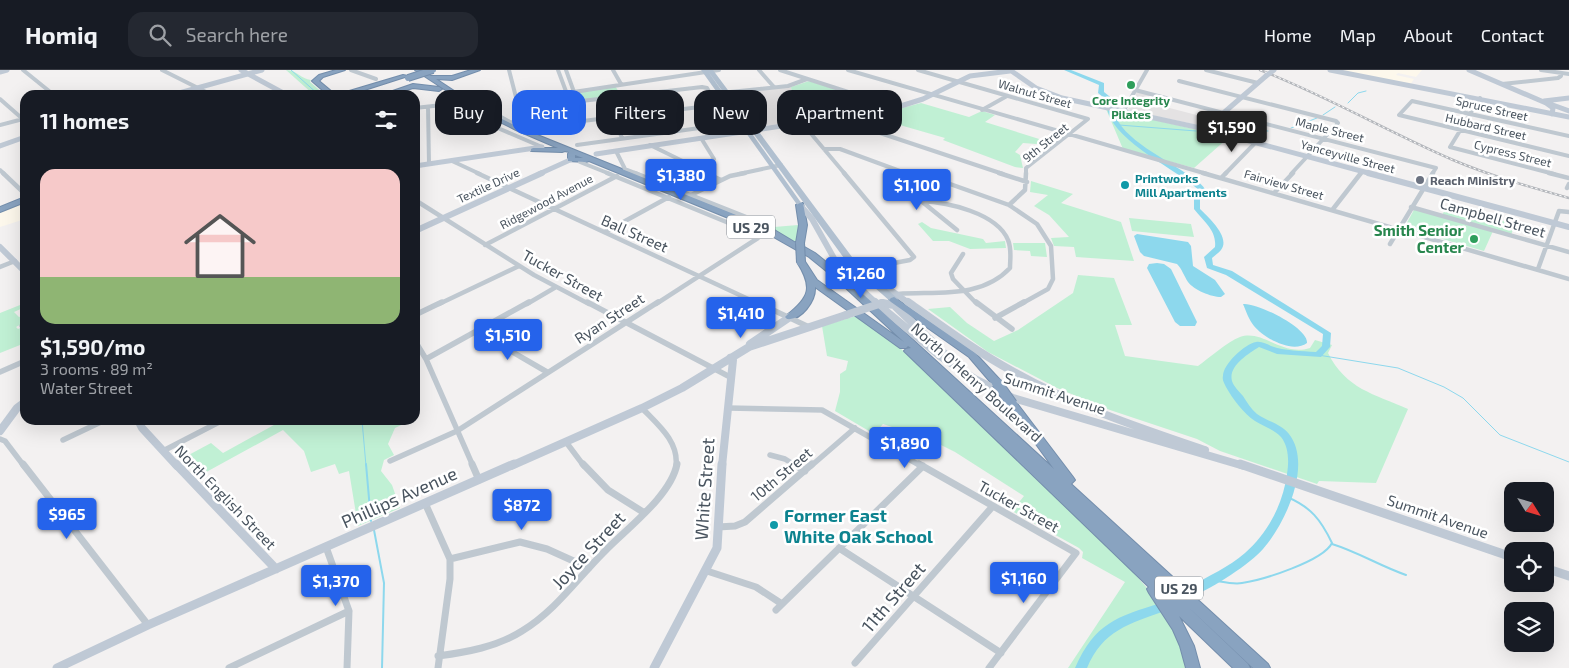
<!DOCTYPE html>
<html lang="en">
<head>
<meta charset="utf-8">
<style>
  body { margin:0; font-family:"Exo 2",sans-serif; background:#242831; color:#f1f3f6; height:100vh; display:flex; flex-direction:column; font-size:19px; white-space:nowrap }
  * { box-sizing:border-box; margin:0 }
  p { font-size:16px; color:#9ea1a6 }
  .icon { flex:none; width:28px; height:28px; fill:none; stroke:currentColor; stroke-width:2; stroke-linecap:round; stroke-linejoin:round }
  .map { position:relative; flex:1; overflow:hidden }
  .details { position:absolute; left:20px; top:20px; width:400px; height:335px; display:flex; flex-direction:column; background:#171b24; border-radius:15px; box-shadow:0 5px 20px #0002 }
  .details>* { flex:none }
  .guide { position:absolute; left:435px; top:20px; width:475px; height:45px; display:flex; gap:10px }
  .needle { width:32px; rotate:127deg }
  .tools { position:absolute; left:1504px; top:412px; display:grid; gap:10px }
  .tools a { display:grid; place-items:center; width:50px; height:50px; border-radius:10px; background:#171b24; box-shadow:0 5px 20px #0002; font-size:25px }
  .price { position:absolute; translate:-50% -42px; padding:0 11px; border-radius:5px; background:#2563eb; color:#fff; font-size:16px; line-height:32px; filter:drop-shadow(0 1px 2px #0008) }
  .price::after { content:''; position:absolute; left:50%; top:30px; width:15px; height:11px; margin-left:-8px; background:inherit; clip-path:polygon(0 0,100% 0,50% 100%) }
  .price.on { background:#222; color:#fff }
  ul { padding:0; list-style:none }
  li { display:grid; align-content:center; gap:10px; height:265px; padding:0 20px }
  li span { display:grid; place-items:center; height:155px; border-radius:15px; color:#555 }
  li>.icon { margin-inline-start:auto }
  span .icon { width:90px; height:90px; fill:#fffc; stroke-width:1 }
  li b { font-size:21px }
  h2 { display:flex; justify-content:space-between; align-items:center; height:60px; padding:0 20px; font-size:21px }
  .chip { padding:0 18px; border-radius:15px; background:#171b24; box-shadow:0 5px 20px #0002; font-size:18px; line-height:45px }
  .chip.on { background:#2563eb; color:#fff }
  header { display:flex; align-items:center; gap:30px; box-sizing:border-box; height:70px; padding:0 25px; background:#171b24; border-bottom:1px solid #363941 }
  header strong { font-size:24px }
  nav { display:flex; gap:28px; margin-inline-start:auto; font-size:18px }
  .search { width:350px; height:45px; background:#242831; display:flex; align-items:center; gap:12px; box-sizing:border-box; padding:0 18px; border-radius:15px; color:#9ea1a6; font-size:19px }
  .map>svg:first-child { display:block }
  .commercial { fill:#fdf8ec }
  .education { fill:#e4e2e3 }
  .green { fill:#c0f0d4 }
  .water { fill:#8dd8ed }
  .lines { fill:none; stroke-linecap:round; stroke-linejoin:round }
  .stream-far1 { stroke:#8dd8ed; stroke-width:1 }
  .stream { stroke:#8dd8ed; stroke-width:2 }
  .river { fill:#8dd8ed; fill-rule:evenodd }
  .highway-casing { stroke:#748eac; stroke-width:2 }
  .street-far3 { stroke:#bfc8d0; stroke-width:4 }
  .street-far2 { stroke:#bfc8d0; stroke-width:4.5 }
  .street-far1 { stroke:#bfc8d0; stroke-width:5.5 }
  .street { stroke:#bfc8d0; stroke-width:7 }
  .secondary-far3 { stroke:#bfc9d5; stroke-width:5 }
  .secondary-far2 { stroke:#bfc9d5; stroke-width:6 }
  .secondary-far1 { stroke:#bfc9d5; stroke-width:8 }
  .secondary { stroke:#bfc9d5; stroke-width:9 }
  .primary { fill:#b1c0d0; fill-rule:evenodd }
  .highway { fill:#89a3c0; fill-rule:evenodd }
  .rail-casing { stroke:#b3b6bb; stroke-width:2.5 }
  .rail { stroke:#fff; stroke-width:1; stroke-dasharray:2.5; stroke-linecap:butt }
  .highway-bridge-far2-casing { stroke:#748eac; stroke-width:8; stroke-linecap:butt }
  .highway-bridge-far1-casing { stroke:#748eac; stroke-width:10; stroke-linecap:butt }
  .highway-bridge-casing { stroke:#748eac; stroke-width:12; stroke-linecap:butt }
  .secondary-bridge-far1 { stroke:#bfc9d5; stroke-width:5 }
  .secondary-bridge { stroke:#bfc9d5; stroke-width:8 }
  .highway-bridge-far2 { stroke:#89a3c0; stroke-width:6 }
  .highway-bridge-far1 { stroke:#89a3c0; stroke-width:8 }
  .highway-bridge { stroke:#89a3c0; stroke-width:10 }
  .leisure-dot { fill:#2e9e5b; stroke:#fff; stroke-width:2 }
  .worship-dot { fill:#6b7280; stroke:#fff; stroke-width:2 }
  .culture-dot { fill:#0f9aa8; stroke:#fff; stroke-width:2 }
  .labels { text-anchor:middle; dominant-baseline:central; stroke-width:5; stroke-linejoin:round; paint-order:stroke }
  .far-street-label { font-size:12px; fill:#49545f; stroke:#fff }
  .far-leisure-label { font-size:12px; font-weight:bold; fill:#27864d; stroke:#fff }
  .far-culture-label { font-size:12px; font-weight:bold; fill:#0d838f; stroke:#fff; text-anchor:start }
  .far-worship-label { font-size:12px; font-weight:bold; fill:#5b616d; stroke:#fff; text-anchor:start }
  .shield { fill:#fff; stroke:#80878f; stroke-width:1 }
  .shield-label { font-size:14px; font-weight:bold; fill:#49545f }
  .street-label { font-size:15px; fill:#49545f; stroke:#fff }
  .leisure-label { font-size:15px; font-weight:bold; fill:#27864d; stroke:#fff; text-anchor:end }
  .near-street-label { font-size:18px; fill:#49545f; stroke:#fff }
  .near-culture-label { font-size:18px; font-weight:bold; fill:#0d838f; stroke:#fff; text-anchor:start }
</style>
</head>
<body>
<header>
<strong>Homiq</strong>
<div class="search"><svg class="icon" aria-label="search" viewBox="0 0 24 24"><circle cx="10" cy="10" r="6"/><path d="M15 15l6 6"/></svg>Search here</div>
<nav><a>Home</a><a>Map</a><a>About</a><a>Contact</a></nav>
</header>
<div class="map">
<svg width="1569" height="598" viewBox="0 0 1569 598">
  <rect width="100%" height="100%" fill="#f3f1f1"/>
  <path class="commercial" d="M1337,0H1422L1416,7L1398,3L1396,5L1414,9L1410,15Z
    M883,43L888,47L881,48L863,57L842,49Z
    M25,132V149L0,157V142Z"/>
  <path class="education" d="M791,17L793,29L811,50L757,57L732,23Z
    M1137,22L1165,28L1158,35L1212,49L1203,56L1131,41L1128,38Z"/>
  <path class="green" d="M286,0C297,0 301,9 311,10L310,12L325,25H314Z
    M809,11L891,37L811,50L793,29L791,17Z
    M615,16L621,25L576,31L572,30L570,24Z
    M921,33L969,47L982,41L995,45L985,52L1052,73L1049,75L1023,73L1015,82L1020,85L1023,98L1015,97L943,70L945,68L879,49L888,47L883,43Z
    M455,35L481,52L456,58Z
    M1106,39L1229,67L1194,98L1123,79Z
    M1031,111L1073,124L1061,133L1121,152L1134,191L1076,187L1074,177L1054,176L1051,168L1069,167L1049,145L1034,136L1048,125L1030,122Z
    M1448,135L1515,154L1511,165L1493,161L1484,181L1404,158L1415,138L1442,145Z
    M1129,148L1191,154L1194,167L1132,161Z
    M922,152L931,158L983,169L986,173L1005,171L1006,178L970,179L949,171H933L918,154Z
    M798,155L797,173L770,159L774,157Z
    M1013,173H1045L1047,187L1031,186L1030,181L1014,180Z
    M1078,205L1114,208L1132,255H1115L1125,286L1198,296C1209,288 1227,272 1240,267C1263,259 1282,287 1310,278L1315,270L1332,275L1328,283C1346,319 1374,324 1408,339L1376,413L1319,411L1317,414L1220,381L1197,369L1110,340L1057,318L988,282L928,239L950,237L967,253L994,271L1018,260L1073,223Z
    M25,233V237L14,242L19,247L25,245V252L16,257L18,259L25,256V273L0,283V243Z
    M856,246L897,275L1133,502L1154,526L1182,575L1185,598H1068L1125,512L1082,488L1083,482L1079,478L1012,441L1024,426L955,382L909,359H898L883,354L874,364L835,341L840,322V304L846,300L848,291L827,286L822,256Z
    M283,350H412L395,358L388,374L394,385L384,390L381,401L392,415L400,438L358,456L349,401L339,404L335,394L311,402L304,381L283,360L199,406L183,388L211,373L223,383Z"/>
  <path class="water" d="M1137,164L1188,172L1191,176L1193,196L1215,210L1225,224L1221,227C1211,227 1194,220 1188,212C1184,206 1182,199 1177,194L1144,186L1140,182L1134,166Z
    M1157,193L1164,194L1171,199L1197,252L1195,256H1180L1175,252L1147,198L1149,194Z
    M1243,234C1256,232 1309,258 1307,273C1292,284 1264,268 1254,256C1249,250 1246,241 1243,234Z"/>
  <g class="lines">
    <path class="stream-far1" d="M291,0L319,25
      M1348,33L1358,23L1366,21
      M1323,45L1335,37
      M1119,55L1196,61
      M1291,58L1317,48
      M1223,60L1268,61
      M1318,285L1398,298L1444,317L1463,328L1500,365L1569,392
      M362,350L366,396"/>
    <path class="stream" d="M366,394L371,451
      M374,460L384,513L382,598
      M1332,474C1358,482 1380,496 1406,505
      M1211,510C1220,511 1233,515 1242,513C1263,510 1323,491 1332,473C1321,450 1311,437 1287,427"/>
    <path class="river" d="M1064,0H1071L1104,13V22L1114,30C1114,34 1113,38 1114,42C1121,69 1168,90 1190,106C1196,110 1204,115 1206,122L1200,127V139C1208,147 1231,167 1221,180C1219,183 1215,185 1212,188L1213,195L1232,201L1331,263L1330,277L1321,287L1277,284L1259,277C1248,284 1228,296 1232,311C1234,317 1239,321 1243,326C1247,332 1251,339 1257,344C1267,351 1281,354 1289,364C1313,395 1285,454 1263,479C1251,493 1212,519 1194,525L1190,523L1188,520L1190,517C1208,506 1229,497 1245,483C1268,463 1283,434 1287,404C1289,392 1289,377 1281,367C1275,360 1263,356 1255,351C1244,344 1232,328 1226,317C1224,313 1222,310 1223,306C1223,294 1245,274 1256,272C1261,271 1267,274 1271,276C1285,281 1301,281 1316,282L1322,276L1323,264L1226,205L1207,198L1204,187L1215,177C1217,160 1203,151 1194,139V126L1200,121C1175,98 1118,74 1108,42C1107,39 1108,34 1108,31L1098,23L1099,15Z
      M1161,533L1165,535L1167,538L1165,541C1129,554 1103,560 1087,598H1075C1095,553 1116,547 1161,533Z"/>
    <g class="highway-casing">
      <path id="highway" d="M336,0H345L323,7L319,11L331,21L346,22L403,5L408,6L349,25L327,24L312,11L319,5Z
        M415,0H422L431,6H452L471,0H480L452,10L436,9L480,38L520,58L776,161L796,173L799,155L796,135L800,133H803L807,155L804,173L801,175L815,183L841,204L1054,399L1007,334L1008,332H1016L1073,407L1075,410L1071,414L1268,594L1270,598H1253L1185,534L1248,594L1250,598H1233L1179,546L1194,576L1200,598H1186L1180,576L1173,560L1149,523L1147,519L1149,517L906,283L904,281L906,279L911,278L908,276L906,278H900L815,217C816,231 801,251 787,249L785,247L787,245C810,227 813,217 797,192L801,189L804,190L817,210L904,272L835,208L809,187L770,165L589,91L586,92L568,91V84L569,82L565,81L562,82L531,81V79L533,78H558L516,60L476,40ZM575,85L583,88H575Z
        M413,14L439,17L442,19L439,21L413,18L390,25H381Z
        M458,32H462C466,45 486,49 496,56C487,61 465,43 458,37Z
        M25,127V132L0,142V137Z
        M894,227L975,283L1001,311L1002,313L1001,315H993L969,287L891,232L889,230L891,228Z"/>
    </g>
    <path class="street-far3" d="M23,0L54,25
      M162,0L212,25
      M351,0L376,9
      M558,0L570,32
      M566,0L574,22
      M613,0L621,14
      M759,0L774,17
      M780,0L898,38
      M848,0L1207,104
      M918,0L1088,49L1026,98V104
      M1206,0L1258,13
      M1541,0L1569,4
      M1179,11L1336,51L1338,53L1291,104
      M1502,14L1558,8L1561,6L1560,3
      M1135,20L1436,98L1432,104
      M567,23L719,0
      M711,24L788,16L807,9
      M605,28L622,68
      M1480,28L1450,77L1554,104
      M0,29L25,51
      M478,34L510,52L532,57L717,35L707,18L702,17L521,38L518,35L509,0
      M428,37L429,94
      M415,38L451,34
      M982,40L1007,26
      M1124,40L1147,0
      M835,48L1003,104
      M802,53L845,104
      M0,55L23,49
      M493,56L542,77
      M1569,66L1412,31L1399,45L1569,86
      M577,75L714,56L722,57L727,64
      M650,75L709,104
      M824,79H840L908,104
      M616,81L625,99L638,104
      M452,91L480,104
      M580,92L610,104
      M698,99L714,89L701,68
      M0,100L4,104
      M739,104L781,95
      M1225,104L1256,72
      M1360,104L1362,101"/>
    <path class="street-far2" d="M3,103L25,124
      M477,103L759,234
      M607,103L758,165V168L656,234
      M635,103L771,157
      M706,103L721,110
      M844,103L914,187L910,190L862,199
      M905,103L936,109L1009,135L1037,154L1051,176L1053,209L1048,219L1021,234
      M999,103L1027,112
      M1203,103L1569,209
      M1549,103L1569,108
      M915,106L912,118L920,130L957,160
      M1222,107L1226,103
      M1567,118L1569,114
      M1275,122L1293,103
      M691,125L730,106L745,103
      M415,130L534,205L589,234
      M1009,135L1025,120L1026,103
      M1411,137L1569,182
      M1333,139L1361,103
      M605,162L669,127
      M1390,174L1433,103
      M485,175L617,106
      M963,184L951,203L953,209L977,234
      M0,197L15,191
      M1538,199L1559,141L1569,142
      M898,224C937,221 981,229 1010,198C1010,189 1012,179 1008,170C997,143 947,132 921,131
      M439,234L519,196
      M527,234L556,217"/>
    <path class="street-far1" d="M587,232L730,307
      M756,232L809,257
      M976,232L1012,259
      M415,245L442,232
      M995,248L1024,232
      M22,256L25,255
      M478,262L547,302
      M415,271L426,289L473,396
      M426,289L529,232
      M0,302L25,291
      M642,338C657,354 679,371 676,396
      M728,338L822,340L921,396
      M0,369L5,371L24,396
      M63,370L105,350
      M566,372L584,396
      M163,381L223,350
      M770,385L785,389L796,396
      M390,391L457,361L658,232
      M811,396L855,358"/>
    <path class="street" d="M23,394L148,555
      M472,394L479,410
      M583,394L608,420L643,442
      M794,394L805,401
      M919,394L1076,483L989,598
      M425,433L450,489V509L438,598
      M718,457L735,456L745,452L812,394
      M326,477L349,541L347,598
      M839,478L1001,583
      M450,489L520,472L547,479L589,498
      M707,501L756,517L782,534
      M776,540L923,396
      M438,586C467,582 497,577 522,561C555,541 577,509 604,482C626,459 671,426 677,394
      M855,593L993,436
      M229,598L349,541"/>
    <path class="secondary-far3" d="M241,0L287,25
      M1010,0L1036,18L1062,28L1205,59L1372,104
      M1330,0L1569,47
      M1469,0L1546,33L1553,38L1552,44
      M0,2L7,0
      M172,25L262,0
      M1544,31L1569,28
      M1550,34L1569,41
      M1205,59L1266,6
      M0,76L25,67
      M596,84L888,40L923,29L970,6L1010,1
      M415,96L542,77
      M539,104L570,90"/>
    <path class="secondary-far2" d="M1368,103L1569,157
      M800,135L812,149L840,199L877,234
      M415,161L542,103
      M0,177L25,202
      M870,205L910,234
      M882,233L885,234"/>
    <path class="secondary-far1" d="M875,232L940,286L975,309L1013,328L1244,396
      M908,232C943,257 977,282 1014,302C1074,336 1140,358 1205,380
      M882,233L894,235L952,291
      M750,274L790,247
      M138,350L142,358L177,396
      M0,361L17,338L25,332
      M511,396L642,338L682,318L749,277L846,245
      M722,396L733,290L730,288"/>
    <path class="secondary" d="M176,394L276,499
      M1240,394L1512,487
      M1545,498L1569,506
      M57,598L148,555L514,394
      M654,598L717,478L722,394"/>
    <path class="primary" d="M701,0H707L802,134V136H798Z
      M707,0H713L855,191L897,228L898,230L897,232H891L849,195Z"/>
    <use href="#highway" class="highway"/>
    <g class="rail-casing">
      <path id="rail" d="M1260,0C1327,26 1388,62 1453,90C1491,106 1530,117 1569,128"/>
    </g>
    <use href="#rail" class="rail"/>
    <g class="highway-bridge-far2-casing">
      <path id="highway-bridge-far2" d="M408,8L433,0"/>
    </g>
    <g class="highway-bridge-far1-casing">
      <path id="highway-bridge-far1" d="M800,173L801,192"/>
    </g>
    <g class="highway-bridge-casing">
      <path id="highway-bridge" d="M997,313L1012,334"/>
    </g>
    <path class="secondary-bridge-far1" d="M1266,6L1274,0"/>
    <path class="secondary-bridge" d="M846,245L882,233"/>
    <use href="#highway-bridge-far2" class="highway-bridge-far2"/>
    <use href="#highway-bridge-far1" class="highway-bridge-far1"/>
    <use href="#highway-bridge" class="highway-bridge"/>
  </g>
  <g class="leisure-dot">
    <circle cx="1131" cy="15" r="5"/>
    <circle cx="1474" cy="169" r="5"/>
  </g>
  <circle class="worship-dot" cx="1420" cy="110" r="5"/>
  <g class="culture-dot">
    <circle cx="1125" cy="115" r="5"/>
    <circle cx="774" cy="455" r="5"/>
  </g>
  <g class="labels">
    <g class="far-street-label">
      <text transform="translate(1035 23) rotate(16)">Walnut Street</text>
      <text transform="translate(1492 38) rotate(13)">Spruce Street</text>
      <text transform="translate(1486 56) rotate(13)">Hubbard Street</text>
      <text transform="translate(1330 59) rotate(14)">Maple Street</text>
      <text transform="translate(1045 72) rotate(-39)">9th Street</text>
      <text transform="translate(1513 83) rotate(14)">Cypress Street</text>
      <text transform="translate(1348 86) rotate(15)">Yanceyville Street</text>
      <text transform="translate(1284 114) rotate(16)">Fairview Street</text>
      <text transform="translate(488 115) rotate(-25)">Textile Drive</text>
      <text transform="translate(546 131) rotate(-28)">Ridgewood Avenue</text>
    </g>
    <g class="far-leisure-label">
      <text x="1131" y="30">Core Integrity<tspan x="1131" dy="14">Pilates</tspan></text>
    </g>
    <g class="far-culture-label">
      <text x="1135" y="108">Printworks<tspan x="1135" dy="14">Mill Apartments</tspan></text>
    </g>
    <g class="far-worship-label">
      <text x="1430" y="110">Reach Ministry</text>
    </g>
    <g class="shield">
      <rect x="727" y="145.5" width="48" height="23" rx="4"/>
      <rect x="1155" y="506.5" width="48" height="23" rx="4"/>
    </g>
    <g class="shield-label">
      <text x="751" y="157">US 29</text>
      <text x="1179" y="518">US 29</text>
    </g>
    <g class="street-label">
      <text transform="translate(1493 147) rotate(16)">Campbell Street</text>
      <text transform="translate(635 163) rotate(24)">Ball Street</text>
      <text transform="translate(563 205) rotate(29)">Tucker Street</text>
      <text transform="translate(609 248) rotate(-33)">Ryan Street</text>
      <text transform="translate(977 312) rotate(42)">North O'Henry Boulevard</text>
      <text transform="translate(1055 323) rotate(18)">Summit Avenue</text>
      <text transform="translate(781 404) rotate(-40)">10th Street</text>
      <text transform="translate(226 427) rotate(46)">North English Street</text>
      <text transform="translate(1019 436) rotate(29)">Tucker Street</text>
      <text transform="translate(1438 446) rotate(19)">Summit Avenue</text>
    </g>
    <g class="leisure-label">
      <text x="1464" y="160">Smith Senior<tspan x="1464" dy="17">Center</tspan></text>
    </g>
    <g class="near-street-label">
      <text transform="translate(704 419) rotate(-86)">White Street</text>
      <text transform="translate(399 427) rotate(-24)">Phillips Avenue</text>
      <text transform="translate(588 480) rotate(-47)">Joyce Street</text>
      <text transform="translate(893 527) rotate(-49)">11th Street</text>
    </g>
    <g class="near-culture-label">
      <text x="784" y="445">Former East<tspan x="784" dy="21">White Oak School</tspan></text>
    </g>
  </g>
</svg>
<div class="tools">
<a><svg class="needle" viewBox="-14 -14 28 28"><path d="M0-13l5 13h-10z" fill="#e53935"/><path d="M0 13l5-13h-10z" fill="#9ea1a6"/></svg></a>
<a><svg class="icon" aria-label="locate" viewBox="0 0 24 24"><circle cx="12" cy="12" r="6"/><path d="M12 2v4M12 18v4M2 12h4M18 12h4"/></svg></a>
<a><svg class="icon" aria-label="layers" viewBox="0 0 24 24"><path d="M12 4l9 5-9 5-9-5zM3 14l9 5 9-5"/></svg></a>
</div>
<b class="price on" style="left:1232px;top:83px">$1,590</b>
<b class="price" style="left:681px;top:131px">$1,380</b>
<b class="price" style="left:917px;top:141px">$1,100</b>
<b class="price" style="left:861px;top:229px">$1,260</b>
<b class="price" style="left:741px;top:269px">$1,410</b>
<b class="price" style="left:508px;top:291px">$1,510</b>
<b class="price" style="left:905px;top:399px">$1,890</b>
<b class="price" style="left:522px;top:461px">$872</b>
<b class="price" style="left:67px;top:470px">$965</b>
<b class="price" style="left:1024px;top:534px">$1,160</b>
<b class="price" style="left:336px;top:537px">$1,370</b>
<div class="guide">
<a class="chip">Buy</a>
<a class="chip on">Rent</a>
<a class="chip">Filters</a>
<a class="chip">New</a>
<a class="chip">Apartment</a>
</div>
<section class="details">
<h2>11 homes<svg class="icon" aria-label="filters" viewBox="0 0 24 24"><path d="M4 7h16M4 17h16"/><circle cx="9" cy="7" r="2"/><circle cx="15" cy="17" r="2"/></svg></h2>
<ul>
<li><span style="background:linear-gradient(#f6c9c9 70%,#8fb573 0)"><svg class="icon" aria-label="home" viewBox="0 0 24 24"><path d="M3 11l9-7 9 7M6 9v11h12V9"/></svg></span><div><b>$1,590/mo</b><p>3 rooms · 89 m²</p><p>Water Street</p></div></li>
</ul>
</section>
</div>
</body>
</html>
